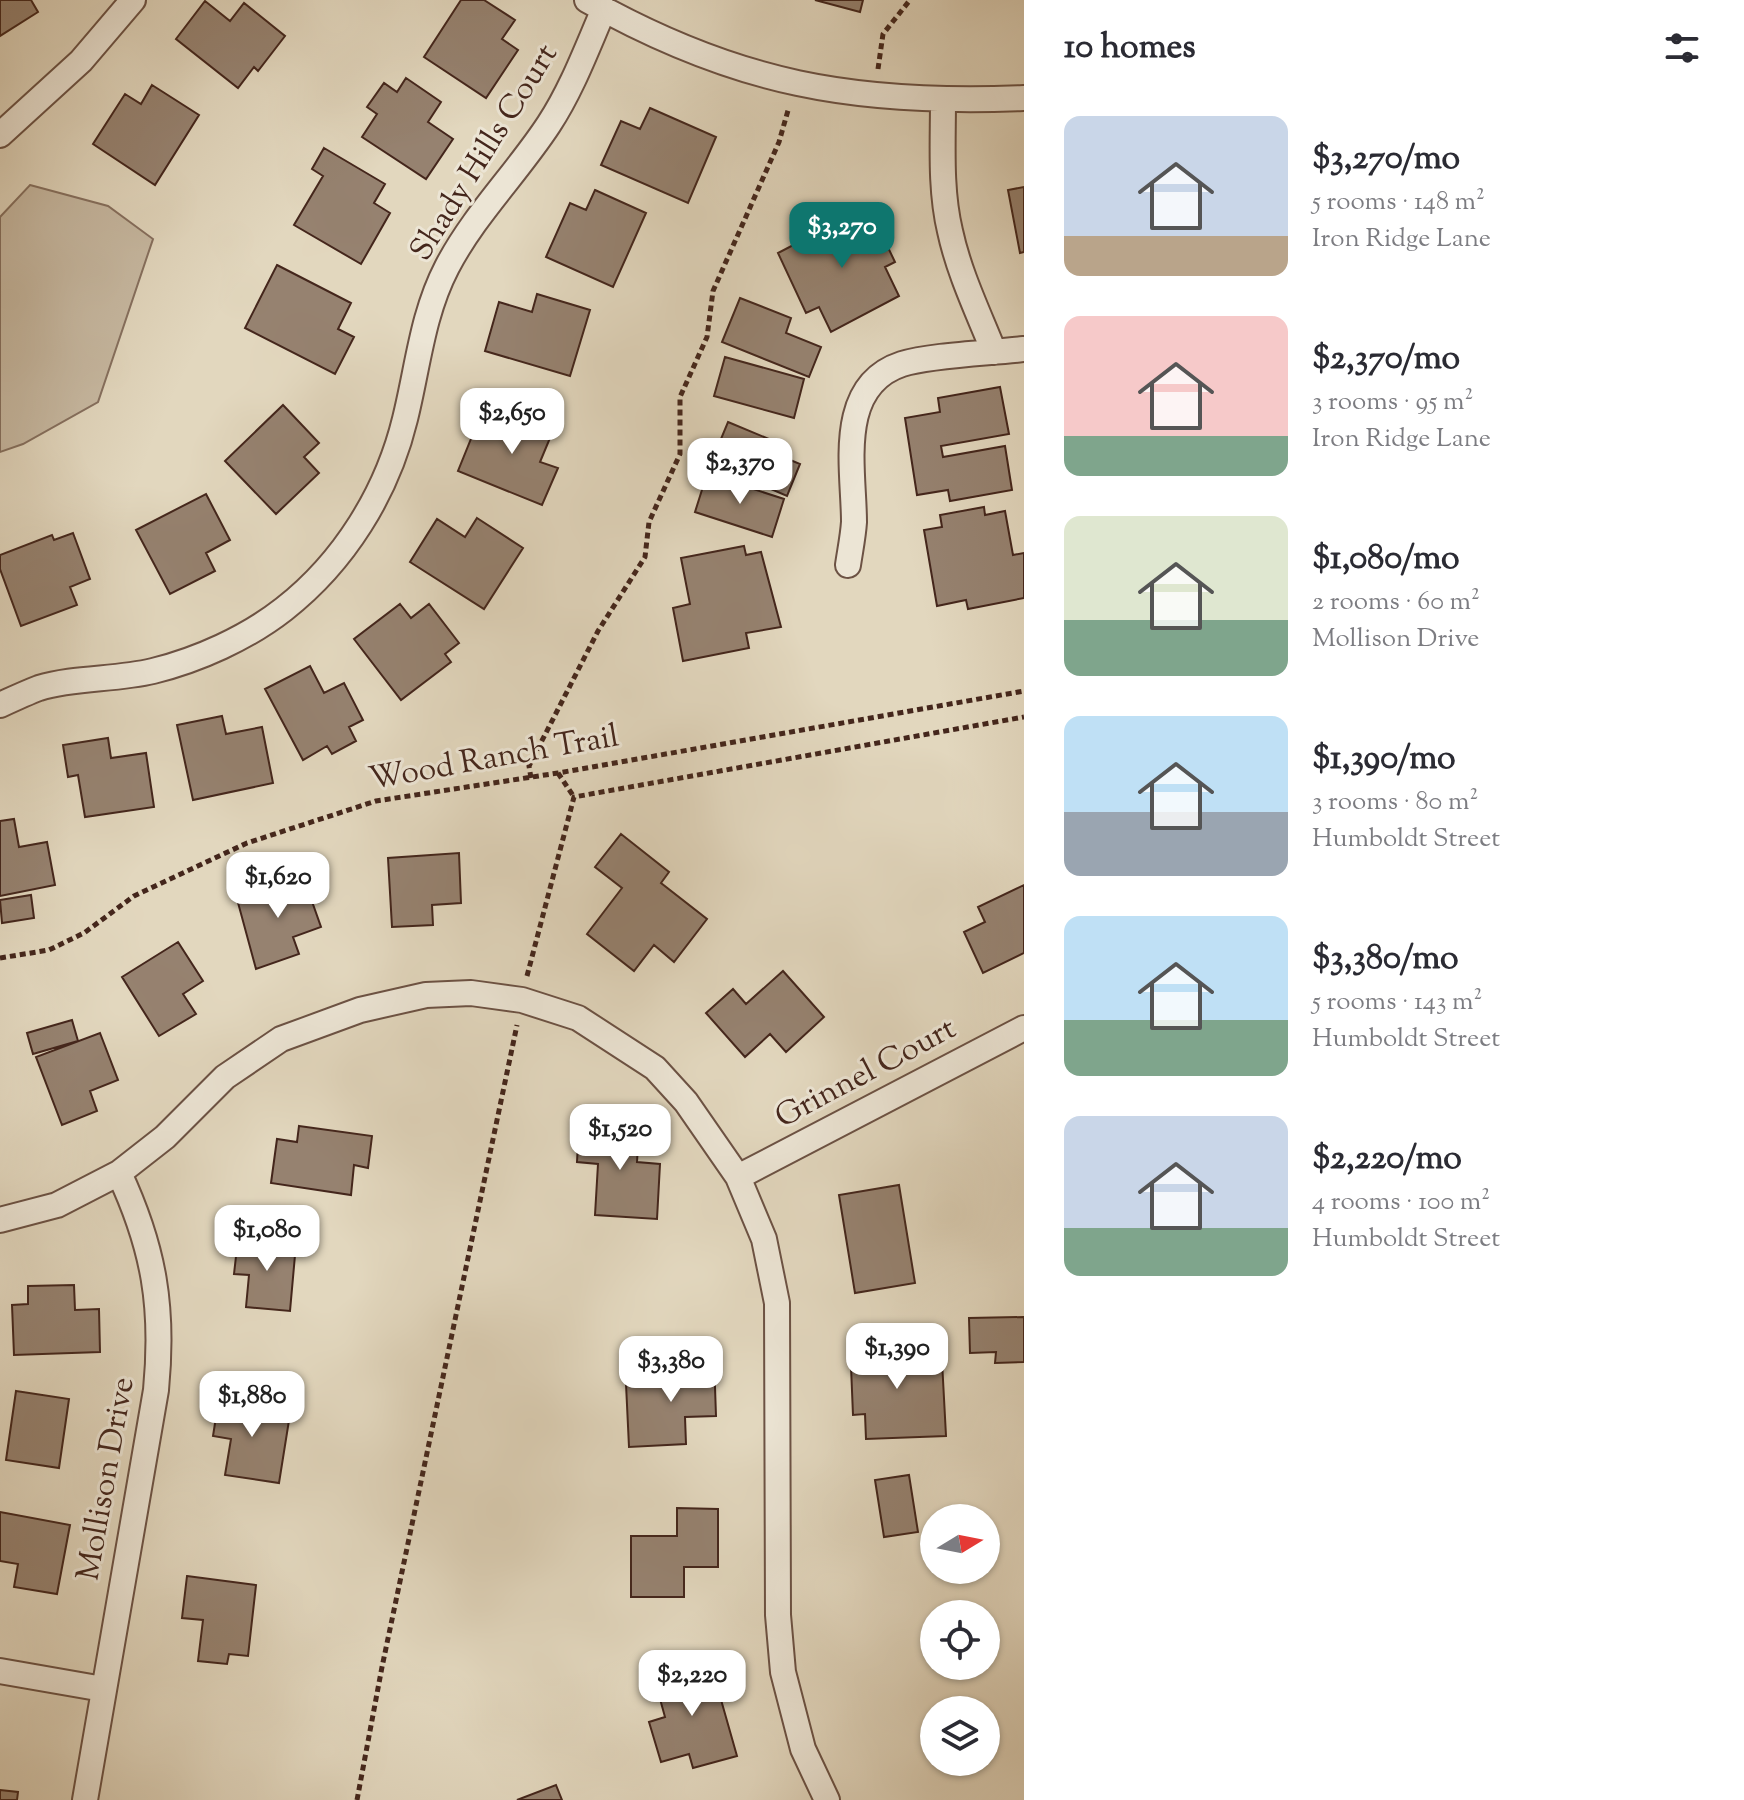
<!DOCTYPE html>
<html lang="en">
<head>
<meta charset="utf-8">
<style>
  body { margin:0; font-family:"Sorts Mill Goudy",serif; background:#f2f2f3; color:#2b2b33; height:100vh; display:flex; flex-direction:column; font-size:30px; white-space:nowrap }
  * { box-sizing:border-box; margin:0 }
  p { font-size:26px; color:#7c7c81 }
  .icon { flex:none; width:44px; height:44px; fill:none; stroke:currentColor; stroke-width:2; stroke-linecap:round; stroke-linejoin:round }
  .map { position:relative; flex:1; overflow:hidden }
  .panel { display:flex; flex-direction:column; background:#fff; width:720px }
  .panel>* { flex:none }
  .needle { width:52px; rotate:80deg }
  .controls { position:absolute; left:920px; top:1504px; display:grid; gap:16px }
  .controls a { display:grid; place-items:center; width:80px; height:80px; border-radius:50%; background:#fff; box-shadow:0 2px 6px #0004; font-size:40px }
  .price { position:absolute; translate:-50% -68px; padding:0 18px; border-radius:16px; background:#fff; color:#222; font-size:26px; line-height:52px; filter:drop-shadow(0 2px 4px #0008) }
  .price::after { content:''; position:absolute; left:50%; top:48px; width:24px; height:18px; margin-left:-12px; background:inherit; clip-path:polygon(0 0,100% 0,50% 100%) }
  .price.selected { background:#0f766e; color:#fff }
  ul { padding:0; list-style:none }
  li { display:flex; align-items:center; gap:24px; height:200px; padding:0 40px }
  li span { display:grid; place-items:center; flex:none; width:224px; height:160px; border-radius:16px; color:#555 }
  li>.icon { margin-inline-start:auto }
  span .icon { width:96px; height:96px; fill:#fffc; stroke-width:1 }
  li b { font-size:34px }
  h2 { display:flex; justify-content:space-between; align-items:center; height:96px; padding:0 40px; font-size:34px }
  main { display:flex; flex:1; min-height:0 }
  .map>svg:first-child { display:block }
  .green { fill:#c7b9a2; stroke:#86705f; stroke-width:2 }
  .building { fill:#968270; stroke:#44261c; stroke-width:2 }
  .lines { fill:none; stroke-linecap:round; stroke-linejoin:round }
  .minor-casing { stroke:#6c5244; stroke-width:28 }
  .path { stroke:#44261c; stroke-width:5; stroke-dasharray:6 4; stroke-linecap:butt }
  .minor { stroke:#ece5d5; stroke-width:24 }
  .labels { text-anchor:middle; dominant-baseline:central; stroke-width:6; stroke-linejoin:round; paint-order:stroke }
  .street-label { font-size:32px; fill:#44261c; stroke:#ece5d5 }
</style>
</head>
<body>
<main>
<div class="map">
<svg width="1024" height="1800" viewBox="0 0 1024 1800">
  <rect width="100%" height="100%" fill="#e2d7be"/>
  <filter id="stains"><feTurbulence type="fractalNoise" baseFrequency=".0025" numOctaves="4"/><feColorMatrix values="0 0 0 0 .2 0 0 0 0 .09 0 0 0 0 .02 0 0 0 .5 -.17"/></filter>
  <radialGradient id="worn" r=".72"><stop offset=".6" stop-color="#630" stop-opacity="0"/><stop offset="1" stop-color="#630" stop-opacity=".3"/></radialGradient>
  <path class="green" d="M30,185L108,206L153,239L98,402L23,444L0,452V217Z"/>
  <path class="building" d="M0,0H31L38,12L0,36Z
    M461,0H484L515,20L502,39L518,50L486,98L424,57Z
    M815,0H863L860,12Z
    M205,1L230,21L244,3L285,36L258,71L254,67L238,88L176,39Z
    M406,78L441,102L428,122L453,139L426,179L362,137L377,114L367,107L384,83L397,92Z
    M152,85L199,115L155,185L93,144L125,94L141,104Z
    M650,108L716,137L688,203L601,165L621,121L640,129Z
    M324,148L385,184L374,203L390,213L361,264L294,225L323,176L312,169Z
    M1024,187V252L1020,253L1008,190Z
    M595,190L646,213L613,287L546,257L570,203L586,210Z
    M868,206L895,262L885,267L899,296L831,332L819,307L806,313L778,253Z
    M277,265L351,303L338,329L354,337L335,374L245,328Z
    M537,294L590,310L570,376L485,351L499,302L532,312Z
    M740,298L791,318L786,333L821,347L809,377L722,342Z
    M725,357L804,379L794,418L714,396Z
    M1000,387L1009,434L941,446L943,457L1005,446L1012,490L950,501L948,490L917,495L905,418L940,412L938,398Z
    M283,405L319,443L304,457L319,473L276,514L225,461Z
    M506,405L555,426L540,462L558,468L542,505L458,471L477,424L496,431Z
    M728,422L788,447L783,457L800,464L787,496L711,463Z
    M707,474L784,499L772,537L695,512Z
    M206,494L230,540L206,553L215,571L170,594L136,530Z
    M984,507L985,515L1005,511L1013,555L1024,553V598L968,609L966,600L937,606L924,530L942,527L940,515Z
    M477,518L523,548L484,609L410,562L437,519L465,537Z
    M73,533L90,579L70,587L77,605L21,626L0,569V555L52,535L54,540Z
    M744,546L746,555L761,552L781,627L746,633L749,648L683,661L673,608L690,604L681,558Z
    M400,604L411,618L429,604L459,643L445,654L451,662L401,700L354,639Z
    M310,666L324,693L344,683L363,720L349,727L356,741L332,754L327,746L303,760L265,689Z
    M222,716L226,734L262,727L273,783L193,800L177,725Z
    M108,738L111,758L146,753L154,807L85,817L78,775L68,777L63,745Z
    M14,819L19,847L47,842L55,885L0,896V821Z
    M621,834L669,872L661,883L707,919L674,962L654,945L634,971L587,934L622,888L595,867Z
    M459,853L461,903L432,905L433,925L392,927L388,858Z
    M303,876L321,927L293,937L299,954L256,969L237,899Z
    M1024,885V953L983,973L964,932L985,922L978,907Z
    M31,895L34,918L2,923L0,900Z
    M178,942L203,981L183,994L196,1014L159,1036L122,977Z
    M783,971L824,1017L786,1052L770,1034L745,1057L706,1013L733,989L746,1004Z
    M72,1020L78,1041L33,1054L27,1033Z
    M100,1033L118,1080L90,1091L97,1111L62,1125L36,1057Z
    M579,1125L639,1129L637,1162L660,1164L657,1219L595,1215L598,1164L577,1162Z
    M299,1126L372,1136L368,1168L354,1165L351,1195L271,1183L277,1139L297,1142Z
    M899,1185L915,1283L855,1293L839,1195Z
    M238,1239L296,1244L290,1311L246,1307L249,1275L234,1274Z
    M74,1285L75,1310L99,1309L100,1352L14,1355L12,1305L28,1304V1286Z
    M1024,1317V1362L995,1363L996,1352L970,1353L969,1318Z
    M911,1339L913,1363L942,1361L946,1436L866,1439L865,1414L853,1415L850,1342Z
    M714,1358L716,1416L685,1417L686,1444L629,1447L626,1384L676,1382L675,1359Z
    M16,1391L69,1399L59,1468L6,1460Z
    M220,1392L241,1395L240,1406L290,1414L279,1483L225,1475L231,1439L213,1436Z
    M909,1475L918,1532L884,1537L875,1480Z
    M677,1508L718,1509V1567H684V1597H631V1536H677Z
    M0,1512L70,1525L57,1594L14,1587L18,1564L0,1561Z
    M187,1576L256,1585L248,1656L229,1654L227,1664L198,1661L203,1620L182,1618Z
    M710,1661L737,1756L693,1768L689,1754L661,1762L649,1722L665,1717L654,1677Z
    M556,1785L562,1800H517Z
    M0,1790L18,1792L17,1800H0Z"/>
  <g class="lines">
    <g class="minor-casing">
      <path id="minor" d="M587,0C736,84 855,105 1024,98
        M943,101C943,144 940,189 950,231C959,273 978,312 994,352
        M0,135L81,61L133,0
        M848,565C850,551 853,537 854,522C854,470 835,386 902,364C931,355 991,353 1024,349
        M0,705C13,699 26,693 39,688C75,677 116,680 153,671C198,660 247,638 284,609C344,562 387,493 405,419C418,367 422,315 447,267C474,215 517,173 549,124C572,89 587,48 604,9
        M738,1177L1024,1028
        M0,1220L57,1205L119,1173L165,1137L225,1077L281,1039L360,1010L426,995L471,993L522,1000L578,1018L655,1068L686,1102L738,1177L764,1239L777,1303L778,1615L783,1672L803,1749L827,1800
        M0,1671L103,1689
        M85,1800L156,1390C164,1307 154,1248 119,1173"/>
    </g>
    <path class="path" d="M878,69L883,34L910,0
      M558,773L574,797
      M531,778L529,766L598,631L645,557L649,522L680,454V397L707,337L713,291L779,142L789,107
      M0,958L49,950L84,933L134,896L247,843L376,801L558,773L1024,691
      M527,976L574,797L1024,717
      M357,1800L382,1667L517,1025"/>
    <use href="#minor" class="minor"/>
  </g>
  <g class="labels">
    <g class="street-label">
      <text transform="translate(485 153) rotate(-58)">Shady Hills Court</text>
      <text transform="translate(494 759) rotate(-10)">Wood Ranch Trail</text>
      <text transform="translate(866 1074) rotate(-28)">Grinnel Court</text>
      <text transform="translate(107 1479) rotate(-80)">Mollison Drive</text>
    </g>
  </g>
  <rect width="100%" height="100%" filter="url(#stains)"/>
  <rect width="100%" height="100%" fill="url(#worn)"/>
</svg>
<div class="controls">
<a><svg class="needle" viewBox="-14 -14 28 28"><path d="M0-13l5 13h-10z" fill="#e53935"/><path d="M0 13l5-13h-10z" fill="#7c7c81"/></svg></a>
<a><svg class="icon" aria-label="locate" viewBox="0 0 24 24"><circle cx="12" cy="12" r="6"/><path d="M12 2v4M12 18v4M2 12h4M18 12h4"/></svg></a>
<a><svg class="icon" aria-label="layers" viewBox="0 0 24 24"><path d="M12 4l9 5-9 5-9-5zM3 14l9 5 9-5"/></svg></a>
</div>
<b class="price selected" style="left:842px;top:270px">$3,270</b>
<b class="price" style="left:512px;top:456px">$2,650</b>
<b class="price" style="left:740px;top:506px">$2,370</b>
<b class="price" style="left:278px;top:920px">$1,620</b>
<b class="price" style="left:620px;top:1172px">$1,520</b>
<b class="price" style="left:267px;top:1273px">$1,080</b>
<b class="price" style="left:897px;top:1391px">$1,390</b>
<b class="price" style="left:671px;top:1404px">$3,380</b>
<b class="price" style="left:252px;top:1439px">$1,880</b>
<b class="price" style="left:692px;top:1718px">$2,220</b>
</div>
<section class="panel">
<h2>10 homes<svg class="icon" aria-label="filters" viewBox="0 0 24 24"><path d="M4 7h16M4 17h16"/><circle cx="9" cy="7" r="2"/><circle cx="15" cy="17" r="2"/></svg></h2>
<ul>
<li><span style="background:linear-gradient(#c9d6e8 75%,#b9a48a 0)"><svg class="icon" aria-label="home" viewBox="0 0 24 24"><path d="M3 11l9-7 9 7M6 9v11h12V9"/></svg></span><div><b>$3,270/mo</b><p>5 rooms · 148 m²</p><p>Iron Ridge Lane</p></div></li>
<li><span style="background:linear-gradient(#f6c9c9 75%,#7fa58c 0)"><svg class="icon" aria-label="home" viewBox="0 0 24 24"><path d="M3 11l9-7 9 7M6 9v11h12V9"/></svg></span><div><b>$2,370/mo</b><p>3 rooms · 95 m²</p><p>Iron Ridge Lane</p></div></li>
<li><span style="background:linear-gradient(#dfe7d0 65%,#7fa58c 0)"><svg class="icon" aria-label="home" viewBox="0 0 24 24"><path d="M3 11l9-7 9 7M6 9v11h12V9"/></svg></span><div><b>$1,080/mo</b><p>2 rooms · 60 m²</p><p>Mollison Drive</p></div></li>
<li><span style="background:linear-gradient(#bfe0f5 60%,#9aa5b1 0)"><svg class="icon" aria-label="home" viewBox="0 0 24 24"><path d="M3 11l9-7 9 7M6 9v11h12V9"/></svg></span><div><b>$1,390/mo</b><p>3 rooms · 80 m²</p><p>Humboldt Street</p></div></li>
<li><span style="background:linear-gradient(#bfe0f5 65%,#7fa58c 0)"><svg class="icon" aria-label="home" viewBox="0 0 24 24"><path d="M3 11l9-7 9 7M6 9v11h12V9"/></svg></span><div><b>$3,380/mo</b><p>5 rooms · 143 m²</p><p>Humboldt Street</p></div></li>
<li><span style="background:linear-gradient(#c9d6e8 70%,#7fa58c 0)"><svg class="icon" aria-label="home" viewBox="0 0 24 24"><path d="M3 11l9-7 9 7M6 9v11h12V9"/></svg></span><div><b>$2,220/mo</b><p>4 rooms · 100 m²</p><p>Humboldt Street</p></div></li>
</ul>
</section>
</main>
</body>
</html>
